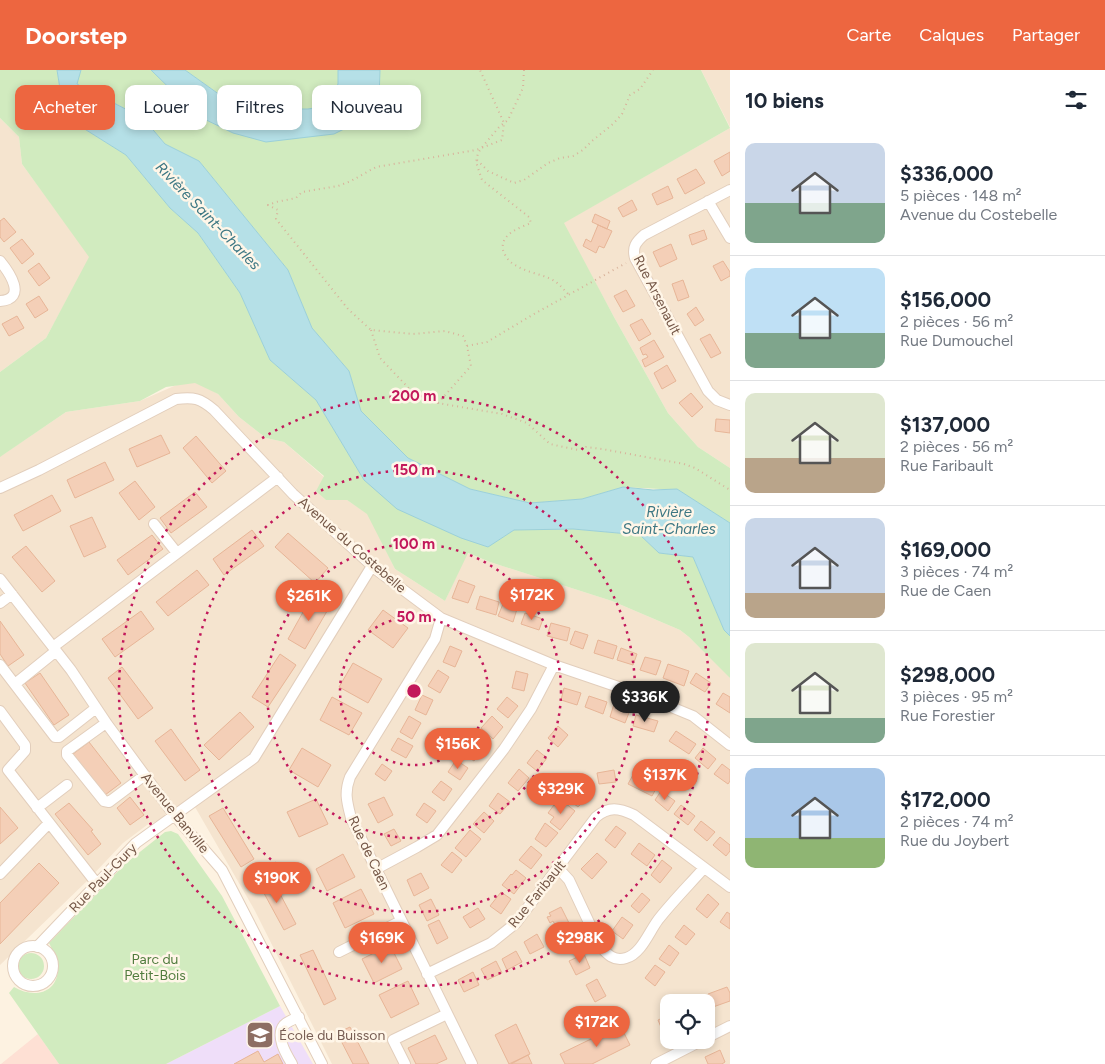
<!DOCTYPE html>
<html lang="fr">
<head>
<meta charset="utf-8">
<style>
  body { margin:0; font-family:Figtree,sans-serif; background:#f6f6f7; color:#1f2937; height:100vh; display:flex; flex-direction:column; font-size:19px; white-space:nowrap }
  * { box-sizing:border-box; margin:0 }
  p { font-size:16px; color:#747a83 }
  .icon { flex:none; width:28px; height:28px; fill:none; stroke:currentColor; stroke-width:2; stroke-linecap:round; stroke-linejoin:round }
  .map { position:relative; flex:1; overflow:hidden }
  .sheet { display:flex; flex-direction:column; background:#fff; width:375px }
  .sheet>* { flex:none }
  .banner { position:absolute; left:15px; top:15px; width:475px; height:45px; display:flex; gap:10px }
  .fabs { position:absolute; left:660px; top:924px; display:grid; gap:10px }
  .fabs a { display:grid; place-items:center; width:55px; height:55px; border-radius:10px; background:#fff; box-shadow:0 2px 8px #0003; font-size:25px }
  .price { position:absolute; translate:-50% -42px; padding:0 11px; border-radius:18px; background:#ed6640; color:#fff; font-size:16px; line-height:32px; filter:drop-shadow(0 1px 2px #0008) }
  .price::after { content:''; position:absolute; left:50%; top:30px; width:15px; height:11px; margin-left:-8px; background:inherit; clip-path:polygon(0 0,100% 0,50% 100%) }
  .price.on { background:#222; color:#fff }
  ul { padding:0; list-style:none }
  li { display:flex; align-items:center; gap:15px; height:125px; padding:0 15px }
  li+li { border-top:1px solid #e0e1e3 }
  li span { display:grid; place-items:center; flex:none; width:140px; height:100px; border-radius:10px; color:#555 }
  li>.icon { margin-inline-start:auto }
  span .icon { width:60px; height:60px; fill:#fffc; stroke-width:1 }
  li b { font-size:21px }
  h2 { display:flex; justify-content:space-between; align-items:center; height:60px; padding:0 15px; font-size:21px }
  .tag { padding:0 18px; border-radius:10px; background:#fff; box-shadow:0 2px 8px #0003; font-size:18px; line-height:45px }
  .tag.on { background:#ed6640; color:#fff }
  header { display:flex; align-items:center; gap:30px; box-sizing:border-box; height:70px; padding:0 25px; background:#ed6640; color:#fff }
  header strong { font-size:24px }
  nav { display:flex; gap:28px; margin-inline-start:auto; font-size:18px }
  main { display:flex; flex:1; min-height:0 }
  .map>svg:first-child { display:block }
  .residential { fill:#f5e4cf; fill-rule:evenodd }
  .commercial { fill:#fee0d4 }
  .education { fill:#efdef9 }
  .green { fill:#d1ebbf }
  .water { fill:#b5e0e7; stroke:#9bd0d9 }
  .building { fill:#f4cfb7; stroke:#e7b597 }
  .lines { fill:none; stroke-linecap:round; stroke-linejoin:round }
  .minor-casing { stroke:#e2cebc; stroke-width:12 }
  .path { stroke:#d8b29b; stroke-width:2; stroke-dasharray:1 4; stroke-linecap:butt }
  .minor { stroke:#fff; stroke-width:10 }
  .ring { fill:none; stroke:#c2185b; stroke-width:2.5; stroke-dasharray:2.5 5 }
  .labels { text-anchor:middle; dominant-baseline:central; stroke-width:5; stroke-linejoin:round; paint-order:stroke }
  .street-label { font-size:14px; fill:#755747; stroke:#fff6e8 }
  .park-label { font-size:14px; fill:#517c3e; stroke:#fff6e8 }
  .education-label { font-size:14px; fill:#785e54; stroke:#fff6e8; text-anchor:start }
  .water-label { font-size:15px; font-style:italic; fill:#3d7783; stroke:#fff6e8 }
  .centre { fill:#c2185b; stroke:#fff6e8; stroke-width:2.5 }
  .ring-label { font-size:15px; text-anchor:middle; font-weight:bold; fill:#c2185b; stroke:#fff6e8; stroke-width:5; stroke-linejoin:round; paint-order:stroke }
</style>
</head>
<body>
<header>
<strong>Doorstep</strong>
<nav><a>Carte</a><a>Calques</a><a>Partager</a></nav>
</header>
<main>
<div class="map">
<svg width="730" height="994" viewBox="0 0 730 994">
  <rect width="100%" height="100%" fill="#fdf2e1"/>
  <path class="residential" d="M701,0H730V57Z
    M0,48L19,67L22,94L90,187L46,268L0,302Z
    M730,58V398L698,377L668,343L614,247L563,153Z
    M187,312L199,313L218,324L239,347L266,368L284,372L324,407L317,420L326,430H347L368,444L395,499L445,531L467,483L490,492L612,531L680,560L689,567L728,605L730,608V994H332L254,839L195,737L147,755L123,773L87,811L0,895V378L1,386L66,342L140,331L174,316ZM669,932H706V970H669Z"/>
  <path class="commercial" d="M38,964L59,994H1Z"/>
  <path class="education" d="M280,936L313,994H166Z"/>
  <path class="green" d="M0,0H57L61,25L72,38L83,58L126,85L170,138L198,163L240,223L270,290L316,330L364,410L487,477L514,460L573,459L640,465L659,483L693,487L724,560L730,566V608L689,567L680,560L612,531L490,492L468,483L445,531L395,499L367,444L347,430H326L316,421L324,406L284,372L266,368L239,347L218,324L195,313L166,317L140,331L66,342L0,387V302L46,268L89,187L22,94L19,67L0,48Z
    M81,0H151L198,46L233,63L379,28L380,0H701L730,58L564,153L614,247L668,343L698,377L730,398V453L678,420L623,417L582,429L530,433L470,419L408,388L361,341L349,301L312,258L288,200L199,91L165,74L143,48L76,13Z
    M185,0H338V14L326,36L308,39H275L220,25Z
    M171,761L178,764L222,826L280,936L166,994H59L9,923L14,917C32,928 57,925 58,899C58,890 53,881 49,873L126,793L165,762Z
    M18 896a13 13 0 1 1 26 0a13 13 0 1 1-26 0Z"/>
  <path class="water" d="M57,0H81L77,14L143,48L165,74L199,91L288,200L312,258L349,301L361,341L408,388L470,419L530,433L582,429L623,417L653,420L677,419L730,453V566L724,560L693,487L659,483L640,465L573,459L514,460L488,477L461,468L397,439L364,410L316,330L270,290L240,223L198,163L170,138L126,85L83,58L72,38L61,25Z
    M151,0H185L220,25L275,39H308L326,36L338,14V0H380L379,29L368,47L334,64L266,72L233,63L198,46Z"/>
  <path class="building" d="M730,82V101L722,106L714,91Z
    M696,99L705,113L685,124L677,109Z
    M668,116L673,128L657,135L652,124Z
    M632,130L637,140L623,147L618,138Z
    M595,144L610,151L607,159L592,152Z
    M4,148L16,162L4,172L0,167V151Z
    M598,155L612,161L604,178L599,176L596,183L583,176L586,169L591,172Z
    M704,160L707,169L692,175L689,165Z
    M22,169L34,184L22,194L10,178Z
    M671,174L677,189L660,197L653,182Z
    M723,191L730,202V206L721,211L713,196Z
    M39,193L50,208L39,216L28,201Z
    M683,210L689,227L678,231L672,214Z
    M626,220L635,236L623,242L614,226Z
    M39,226L48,240L35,248L26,234Z
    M696,237L704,250L695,256L687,244Z
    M17,246L24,258L9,266L2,254Z
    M642,249L651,264L639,271L630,255Z
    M710,264L721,283L711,288L700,269Z
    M654,270L664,287L645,297L642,290L648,287L646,284L643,285L640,278Z
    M667,295L676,311L662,319L654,303Z
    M691,323L703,337L692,347L679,333Z
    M716,349L730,350V363L715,361Z
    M161,365L170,383L137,397L129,379Z
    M196,366L226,401L212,413L183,378Z
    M105,392L114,410L75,428L67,410Z
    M135,411L155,437L139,450L119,423Z
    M195,422L207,437L171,463L160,448Z
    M52,425L61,441L23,461L14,445Z
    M92,447L106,477L84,487L70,456Z
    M252,460L264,476L224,505L213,489Z
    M288,463L328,498L315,513L275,477Z
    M152,465L163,479L128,505L117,490Z
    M26,476L55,511L42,522L12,487Z
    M197,500L209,515L168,546L156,532Z
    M459,510L475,516L468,533L452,528Z
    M312,526L330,536L305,579L288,569Z
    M480,526L499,532L496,545L476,539Z
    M503,534L517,539L513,552L498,546Z
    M383,540L408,558L393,578L368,560Z
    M141,541L154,559L115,587L102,569Z
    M525,543L543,549L539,560L521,554Z
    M0,551L24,585L8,596L0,584Z
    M551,553L570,558L567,571L547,566Z
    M575,561L588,565L583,579L570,574Z
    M598,570L617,576L613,589L594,583Z
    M450,576L462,581L455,597L443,592Z
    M621,578L637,584L633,595L617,590Z
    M280,584L296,595L268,637L252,627Z
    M645,587L661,591L656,605L640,600Z
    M353,593L382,609L368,633L339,617Z
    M668,594L689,601L684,616L663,608Z
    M122,597L153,638L138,649L108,608Z
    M438,600L449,607L440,623L428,616Z
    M516,601L528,604L524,621L512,618Z
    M40,603L69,645L54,655L25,613Z
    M696,603L711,613L705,622L690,613Z
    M564,618L581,623L577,635L561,630Z
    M723,623L730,627V643L716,634Z
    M422,625L433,630L426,645L415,640Z
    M589,626L607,632L603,644L585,637Z
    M332,627L362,643L349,665L320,650Z
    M507,627L518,636L508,648L497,639Z
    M614,634L630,640L625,653L610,647Z
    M240,642L254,657L219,690L204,675Z
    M636,645L658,651L654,662L633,656Z
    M409,646L421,653L412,669L400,662Z
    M492,646L503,657L493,669L481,658Z
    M558,656L568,665L558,677L548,668Z
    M171,659L200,700L185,711L155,671Z
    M676,661L696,674L689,684L669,671Z
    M398,668L413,676L406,688L391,680Z
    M475,668L485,675L474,691L464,684Z
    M89,672L121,713L105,725L73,684Z
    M302,678L331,695L318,717L289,700Z
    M703,678L716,689L708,699L695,688Z
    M537,680L547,688L537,701L527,693Z
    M456,690L468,698L460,710L448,702Z
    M382,694L392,701L385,711L375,704Z
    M722,694L730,700V711L728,714L714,704Z
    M519,699L529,708L518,721L508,713Z
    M614,700L616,712L599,714L597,703Z
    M645,702L652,706L649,711L658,715L652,726L628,714L634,703L642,707Z
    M441,711L452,719L444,731L432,722Z
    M580,714L591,723L578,737L568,729Z
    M661,721L675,731L668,741L655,730Z
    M498,723L510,732L500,744L489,736Z
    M130,727L144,745L130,755L117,738Z
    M384,727L393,745L378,753L368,734Z
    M316,729L328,754L299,767L287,742Z
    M69,733L93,760L91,761L101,774L88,785L55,744Z
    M424,733L436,741L427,753L416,745Z
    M565,733L575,741L560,760L550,752L554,747L548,743L554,735L560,739Z
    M681,735L695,746L688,755L674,744Z
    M0,737L18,758L0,774Z
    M223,738L254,789L241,797L209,746Z
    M484,742L494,751L484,763L473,754Z
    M701,751L715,762L707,771L694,760Z
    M545,753L558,763L546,777L535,769Z
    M616,756L626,763L615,778L605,770Z
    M394,759L401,771L391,776L384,764Z
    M470,760L481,769L466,787L455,778Z
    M720,767L730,775V781L726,786L713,775Z
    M639,773L655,785L647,796L631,784Z
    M531,776L542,785L531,799L519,790Z
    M452,782L462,790L452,803L441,795Z
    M597,783L607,792L592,809L581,799Z
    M343,784L355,807L327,821L316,799Z
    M662,790L672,798L660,813L651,805Z
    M39,793L59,813L0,874V833Z
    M516,800L526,808L514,824L502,815L511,804L512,805Z
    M421,803L429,818L414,826L407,810Z
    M271,807L296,854L284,860L259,814Z
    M361,819L374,844L345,858L333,833Z
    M501,822L511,829L501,844L490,836Z
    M642,823L650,830L639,843L631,836Z
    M708,824L719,834L707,848L696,839Z
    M431,829L439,845L427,851L419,835Z
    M561,837L569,853L557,859L553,851L550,853L547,847L551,846L549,843Z
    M478,838L485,849L470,858L463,847Z
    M727,842L730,844V859L720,852Z
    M622,847L633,855L623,869L612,861Z
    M439,850L448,868L437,874L428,855Z
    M684,855L695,864L686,875L675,867Z
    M573,860L580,875L568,881L561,866Z
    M537,864L544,877L530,884L524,872Z
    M390,875L402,899L374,913L362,889Z
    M669,875L679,883L670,896L659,889Z
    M313,880L336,929L324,935L300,885Z
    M516,881L522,892L507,900L502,889Z
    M584,884L590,898L576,905L569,891Z
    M496,891L502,903L487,910L481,899Z
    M655,895L665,902L655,916L645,908Z
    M473,902L479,915L464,922L458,910Z
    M597,909L606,926L595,932L586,915Z
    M408,911L419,934L391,948L379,925Z
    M727,917L730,923V931L713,937L708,924Z
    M669,945V960L663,962L658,950Z
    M516,954L530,984L509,994L495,965Z
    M620,955L630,975L592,994H565L560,984Z
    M350,957L369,994H353L337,963Z
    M435,965L447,989L436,994H416L408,978Z
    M720,980L725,992L722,994H708L705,987Z
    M258,981L264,992L278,984L283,994H234Z
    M528,985L532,994H511Z"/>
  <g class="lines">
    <g class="minor-casing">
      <path id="minor" d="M730,120L644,165C636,172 632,177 635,188L708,321L717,330L730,335
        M708,131L730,168
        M0,191C9,202 28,229 0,231
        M0,418L39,400L176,329C194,327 200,328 214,340L293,424L378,501L441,548L554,595L642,625L693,646L730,675
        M154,454L177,483
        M0,509L71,600L107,654L174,745L222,800L322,994
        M0,533L12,524
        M441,548L435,569L350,707C344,723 347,732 351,748L472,994
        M53,577L278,407
        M0,595L55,667H59L96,638
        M15,614L56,581
        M0,641L25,675V681L8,700L97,814
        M106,653L67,681V685L104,731L109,732L145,705
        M37,738L67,715
        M558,798L569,810L600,876C607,884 614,892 626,888C641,884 649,862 658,850C672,832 689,815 704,798
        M376,799L417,777L437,765L504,679L531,639L554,595
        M0,804L49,753
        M13 896a20 20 0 1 1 40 0a20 20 0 1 1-40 0Z
        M37,877L136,773L254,688L372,496
        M339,882L401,851
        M427,904L491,873L516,853L596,747C609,736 619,738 634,745L730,817
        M706,968L730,956
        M292,994C286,984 275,966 284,955C288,951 294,949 299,947
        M405,994L393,970L447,944
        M656,994L703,970"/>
    </g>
    <path class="path" d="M524,0L523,18L508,50L500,56L483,76L478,83L476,92L482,110L529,147L531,153C519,158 500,164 503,180C505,186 509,192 515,195C526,202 540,204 551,209C559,213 563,219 569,225
      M477,90L488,101L514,113L524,110L548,93L560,88L573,86L583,80L592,71L613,54L622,44L630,25L640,19L653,0
      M371,260L380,288L420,330L502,344L527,353L550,374L578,380L586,377L602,379L684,394L695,398L730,420
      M467,276L487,272L534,244L626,193
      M438,333L471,296L467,276L463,266L445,261L413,264L371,260L348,239L276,149L278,140L268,135L276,132L296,128L302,122L338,116L351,111L376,97L476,80L502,70L504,53L480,0"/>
    <use href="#minor" class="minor"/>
  </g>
  <g class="ring">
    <circle cx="414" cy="621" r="74"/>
    <circle cx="414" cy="621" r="147"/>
    <circle cx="414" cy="621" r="221"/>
    <circle cx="414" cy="621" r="295"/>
  </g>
  <defs>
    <g id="school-square" transform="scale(1.4375)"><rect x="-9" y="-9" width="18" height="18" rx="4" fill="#8d6e63" stroke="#fff6e8"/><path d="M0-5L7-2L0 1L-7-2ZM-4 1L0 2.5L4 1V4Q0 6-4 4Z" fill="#fff"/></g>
  </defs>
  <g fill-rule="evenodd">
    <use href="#school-square" x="260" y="965"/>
  </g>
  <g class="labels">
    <g class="street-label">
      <text transform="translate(657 225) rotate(63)">Rue Arsenault</text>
      <text transform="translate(352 475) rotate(41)">Avenue du Costebelle</text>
      <text transform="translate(175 743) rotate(51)">Avenue Banville</text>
      <text transform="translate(369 783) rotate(65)">Rue de Caen</text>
      <text transform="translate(103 808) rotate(-46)">Rue Paul-Gury</text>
      <text transform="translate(537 824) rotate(-51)">Rue Faribault</text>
    </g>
    <g class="park-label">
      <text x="155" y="889">Parc du<tspan x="155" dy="16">Petit-Bois</tspan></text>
    </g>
    <g class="education-label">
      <text x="279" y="965">École du Buisson</text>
    </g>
    <g class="water-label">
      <text transform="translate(208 146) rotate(46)">Rivière Saint-Charles</text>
      <text x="669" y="442">Rivière<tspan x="669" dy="17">Saint-Charles</tspan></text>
    </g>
  </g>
  <circle cx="414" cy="621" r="8" class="centre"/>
  <g class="ring-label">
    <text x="414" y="331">200 m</text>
    <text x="414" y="405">150 m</text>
    <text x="414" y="479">100 m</text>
    <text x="414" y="552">50 m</text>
  </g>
</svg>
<div class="fabs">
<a><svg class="icon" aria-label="locate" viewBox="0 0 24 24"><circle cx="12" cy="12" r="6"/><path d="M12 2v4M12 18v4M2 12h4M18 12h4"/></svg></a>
</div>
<b class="price" style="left:532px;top:551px">$172K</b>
<b class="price" style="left:309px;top:552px">$261K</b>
<b class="price on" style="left:645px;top:653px">$336K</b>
<b class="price" style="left:458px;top:700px">$156K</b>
<b class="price" style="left:665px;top:731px">$137K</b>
<b class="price" style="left:561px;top:745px">$329K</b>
<b class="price" style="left:277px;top:834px">$190K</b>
<b class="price" style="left:382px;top:894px">$169K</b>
<b class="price" style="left:580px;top:894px">$298K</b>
<b class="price" style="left:597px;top:978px">$172K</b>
<div class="banner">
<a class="tag on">Acheter</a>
<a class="tag">Louer</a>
<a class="tag">Filtres</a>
<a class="tag">Nouveau</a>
</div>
</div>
<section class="sheet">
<h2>10 biens<svg class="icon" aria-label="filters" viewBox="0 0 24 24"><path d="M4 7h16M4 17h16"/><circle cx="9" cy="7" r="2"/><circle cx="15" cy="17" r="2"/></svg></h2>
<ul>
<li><span style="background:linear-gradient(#c9d6e8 60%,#7fa58c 0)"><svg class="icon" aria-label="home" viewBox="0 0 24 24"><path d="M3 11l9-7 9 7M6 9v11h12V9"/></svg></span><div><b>$336,000</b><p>5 pièces · 148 m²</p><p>Avenue du Costebelle</p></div></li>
<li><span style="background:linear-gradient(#bfe0f5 65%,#7fa58c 0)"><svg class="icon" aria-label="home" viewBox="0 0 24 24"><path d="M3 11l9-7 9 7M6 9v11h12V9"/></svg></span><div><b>$156,000</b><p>2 pièces · 56 m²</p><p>Rue Dumouchel</p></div></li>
<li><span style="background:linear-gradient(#dfe7d0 65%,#b9a48a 0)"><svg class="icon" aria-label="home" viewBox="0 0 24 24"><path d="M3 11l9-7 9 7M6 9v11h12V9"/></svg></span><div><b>$137,000</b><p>2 pièces · 56 m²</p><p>Rue Faribault</p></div></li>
<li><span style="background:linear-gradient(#c9d6e8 75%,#b9a48a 0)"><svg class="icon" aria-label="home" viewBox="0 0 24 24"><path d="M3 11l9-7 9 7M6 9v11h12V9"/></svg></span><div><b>$169,000</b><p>3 pièces · 74 m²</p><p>Rue de Caen</p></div></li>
<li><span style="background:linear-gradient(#dfe7d0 75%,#7fa58c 0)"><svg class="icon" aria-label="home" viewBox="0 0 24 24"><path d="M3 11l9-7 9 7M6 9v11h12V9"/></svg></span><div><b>$298,000</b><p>3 pièces · 95 m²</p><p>Rue Forestier</p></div></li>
<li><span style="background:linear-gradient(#a9c7e8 70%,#8fb573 0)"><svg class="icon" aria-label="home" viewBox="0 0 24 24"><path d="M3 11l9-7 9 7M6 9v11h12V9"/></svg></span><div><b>$172,000</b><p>2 pièces · 74 m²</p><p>Rue du Joybert</p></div></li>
</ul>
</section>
</main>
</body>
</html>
